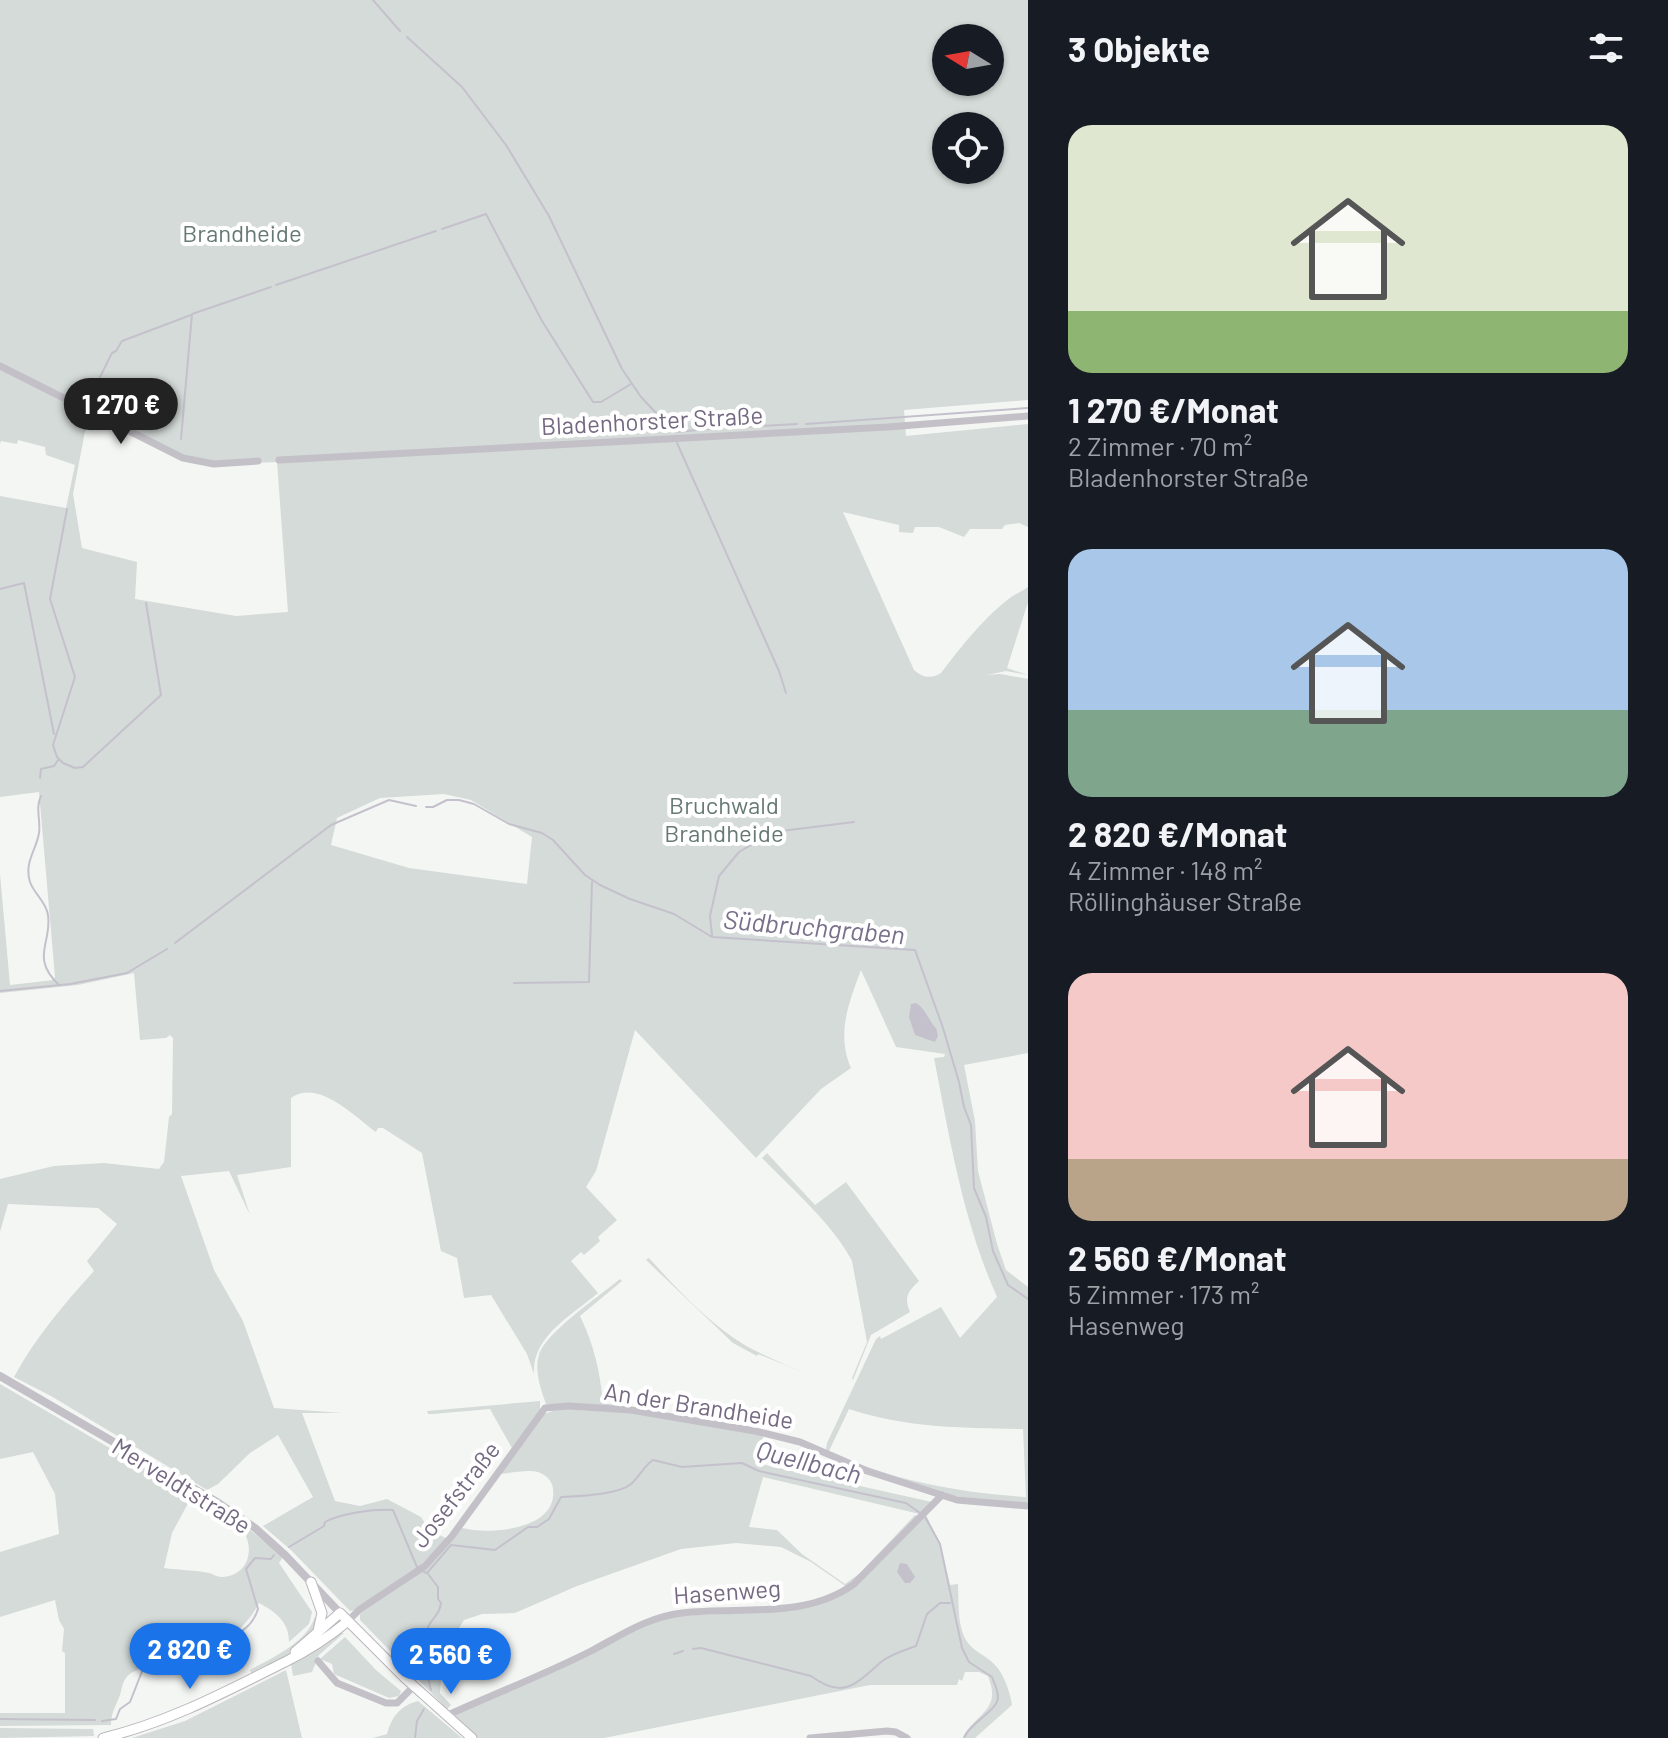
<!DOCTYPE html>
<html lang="de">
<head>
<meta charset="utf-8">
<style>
  body { margin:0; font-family:Barlow,sans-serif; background:#242831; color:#f1f3f6; height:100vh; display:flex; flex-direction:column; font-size:30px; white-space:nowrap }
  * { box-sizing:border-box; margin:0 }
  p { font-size:26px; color:#9ea1a6 }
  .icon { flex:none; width:44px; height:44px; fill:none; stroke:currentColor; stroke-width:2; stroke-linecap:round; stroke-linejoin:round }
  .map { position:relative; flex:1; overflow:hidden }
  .sheet { display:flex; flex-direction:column; background:#171b24; width:640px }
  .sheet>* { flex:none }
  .needle { width:52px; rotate:281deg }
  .controls { position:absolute; left:932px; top:24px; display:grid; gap:16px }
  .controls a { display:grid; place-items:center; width:72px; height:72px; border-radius:50%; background:#171b24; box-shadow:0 2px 6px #0004; font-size:40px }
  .price { position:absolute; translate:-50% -68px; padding:0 18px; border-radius:28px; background:#1a73e8; color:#fff; font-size:26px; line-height:52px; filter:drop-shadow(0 2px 4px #0008) }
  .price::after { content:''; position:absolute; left:50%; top:48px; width:24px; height:18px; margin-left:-12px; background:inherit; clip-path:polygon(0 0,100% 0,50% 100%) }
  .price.current { background:#222; color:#fff }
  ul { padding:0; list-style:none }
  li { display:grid; align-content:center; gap:16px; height:424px; padding:0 40px }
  li span { display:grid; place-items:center; height:248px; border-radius:24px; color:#555 }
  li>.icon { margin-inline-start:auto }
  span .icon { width:144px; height:144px; fill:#fffc; stroke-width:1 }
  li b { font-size:34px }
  h2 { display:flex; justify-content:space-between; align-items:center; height:96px; padding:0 40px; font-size:34px }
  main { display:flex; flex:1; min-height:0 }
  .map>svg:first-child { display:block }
  .green { fill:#d4dbd8; fill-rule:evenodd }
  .water { fill:#c5c1cc }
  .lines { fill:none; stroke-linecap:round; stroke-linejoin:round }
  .stream { stroke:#c5c1cc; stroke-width:2 }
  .secondary-casing { stroke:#b9b5bd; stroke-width:11 }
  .minor { stroke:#c3c0c7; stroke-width:7 }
  .tertiary { stroke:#c3c0c7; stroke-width:8 }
  .secondary { stroke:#fff; stroke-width:9 }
  .labels { text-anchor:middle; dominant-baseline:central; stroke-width:8; stroke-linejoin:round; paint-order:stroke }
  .park-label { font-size:24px; fill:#677975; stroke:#fff }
  .street-label { font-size:24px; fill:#746981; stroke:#fff }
  .water-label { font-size:26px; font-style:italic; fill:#78708a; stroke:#fff }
</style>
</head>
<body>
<main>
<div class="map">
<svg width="1028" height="1738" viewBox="0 0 1028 1738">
  <rect width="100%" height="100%" fill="#f4f6f4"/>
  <path class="green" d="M0,0H1028V400L904,410L906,436L1028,424V527L1019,523L1005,525L1002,529H970L964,537L939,527H915L913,533L899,532V525L843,512L914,670C923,678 931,679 941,673C961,647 981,621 1006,601C1013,595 1021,592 1028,587V602L1007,668L1028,675L1006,671L987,675L1000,674L1028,679V1053L964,1065L975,1121L978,1171L997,1244L1006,1270L1028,1287V1504L952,1496L855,1465L826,1450L827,1443L876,1339L880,1336L881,1339L941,1307L960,1338L997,1297C963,1221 950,1140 934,1058L944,1057L945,1054L896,1047L861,970C849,1002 836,1034 851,1068L821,1089L756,1158L635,1030L596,1171L586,1187L617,1220L598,1237L600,1241L584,1255L581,1252L571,1261L598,1293C571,1316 532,1336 534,1374L527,1354L491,1295L464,1298L457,1258L441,1251L422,1153L383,1128H378L376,1132C355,1117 318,1078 291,1098V1167L237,1175L250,1215L229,1171L181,1176L214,1270L243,1321L274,1408L342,1413H302L335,1501L360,1506L387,1499L421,1517L429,1529L447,1539L411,1575L356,1610L350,1611L292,1551L263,1526L313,1497L278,1435L250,1453L218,1484L207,1490L51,1396L14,1377C36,1337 63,1305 94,1271L87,1261L117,1224L98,1208L8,1204L0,1232V1179L54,1166L104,1163L159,1169L164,1162L169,1117L172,1114L173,1038L170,1035L166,1038L140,1040L134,973L78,985L0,993V874L10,985L54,980L55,977L39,792L0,797V496L66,508L75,465L46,455L45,447L18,440L17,444L1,441L0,444ZM946,38H990V82H946ZM946,126H990V170H946ZM88,416L188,461L214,465L277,462L288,612L236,616L135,599L137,562L82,548L73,494ZM444,794L471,800L532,837L527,884L409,868L331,845L337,818L380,798ZM849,1409C905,1428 964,1428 1023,1429L1026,1497C955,1492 893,1481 829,1451Z
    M767,1153L815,1205L846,1182L919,1281C907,1292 904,1298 910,1312L871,1335L853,1380L852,1378L867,1342L852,1261C833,1224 791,1188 762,1158Z
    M649,1258C679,1291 713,1328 752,1349C771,1359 791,1367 810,1375L758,1354L757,1356L733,1343L646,1260Z
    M620,1279L622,1281L580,1316C594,1345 600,1371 603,1403L730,1423L655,1411L546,1404C541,1390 534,1371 539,1355C545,1333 601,1295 620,1279Z
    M0,1384L192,1496L172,1533L164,1568C179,1570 195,1570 209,1573C213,1574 217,1577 222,1577C245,1576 254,1555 246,1536L250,1530L283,1557L279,1563L312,1612L309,1624L289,1642C289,1622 276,1612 259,1603C235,1651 191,1646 148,1666C140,1669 131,1671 126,1678C122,1683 122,1689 120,1695C116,1706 111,1712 111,1725L0,1726V1713H65V1653L62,1651L64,1629L59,1620L55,1600L0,1617V1552L59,1534L55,1494L33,1452L0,1459Z
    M540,1401V1410L513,1450L490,1409L433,1414H428L427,1411Z
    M559,1409L633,1413L764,1434L756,1463L932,1502L924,1515L763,1477L749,1527L777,1530L802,1554L845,1584L859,1574L915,1515L919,1517L847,1587L811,1562L781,1547L736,1543L681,1549L577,1586L515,1613L482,1614L464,1620C450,1641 441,1667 440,1693L451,1705L447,1709L360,1620V1614L416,1576L462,1528C489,1535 558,1530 553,1489C552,1480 546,1475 538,1472C527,1469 511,1473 500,1474L544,1414Z
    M926,1515L940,1543L950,1585L958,1584C959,1602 957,1624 966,1640C973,1652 986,1655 995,1665C1004,1674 1010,1692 1012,1705L975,1738H963L964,1735C980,1711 1001,1709 988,1676L979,1672H965L962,1681L959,1679L957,1685H870L604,1738H478L456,1718L455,1715L633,1629L671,1616L767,1612L834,1598Z
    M315,1617H320C309,1646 278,1661 252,1675L250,1670C272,1658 306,1643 315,1617Z
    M340,1633H344L319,1655L312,1672L293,1676L291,1664Z
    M345,1637L376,1670L401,1691L399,1696L389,1698L334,1674L332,1664L320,1659Z
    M286,1670L302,1738H132L185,1721Z
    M418,1701L462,1738H373L387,1734C392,1716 400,1706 418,1701Z
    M0,1728L93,1729L94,1736L0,1738Z"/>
  <path class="water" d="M916,1003C926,1009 928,1020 936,1028L938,1036L935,1042L915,1035L909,1017L911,1004Z
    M900,1563L907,1564L915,1577L910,1583H905L897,1572Z"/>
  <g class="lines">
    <path class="stream" d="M373,0L400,31
      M407,37L462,87L506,145L549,216L622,369L641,397L674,432L722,428
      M442,229L486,214L542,321L593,402H601L631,384
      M276,285L436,231
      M87,403L112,353L116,351L122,341L191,315
      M806,424L1028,408
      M743,427L797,424
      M181,439L192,314L271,287
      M677,443L779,671L786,693
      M67,509L50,599L75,677L53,745L57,757L63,763L75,768L83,767L161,695L146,603
      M0,589L24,583L54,734
      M40,778L41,769L54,766L58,760
      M41,796C35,808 41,821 39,833C36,851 24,862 30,882C34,894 46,901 48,915C52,944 30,957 59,985
      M426,807H433L447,800H459L474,804L509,824L542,833L553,840L585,875L600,885L630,899L674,914L712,937L915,950L943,1028L959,1082L964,1107L971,1125L974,1188L986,1217L993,1251L1008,1285L1028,1299
      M712,935L710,916L719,876L739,852L773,832L854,822
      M175,943L331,825L389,800L416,806
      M514,983L589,982L592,882
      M0,991L70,984L127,973L167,949
      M925,1517L940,1544L962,1648L969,1662L992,1677C994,1683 998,1690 998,1697C998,1711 970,1722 964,1738
      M289,1547L324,1526L325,1522C341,1513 374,1509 393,1510L417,1567
      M424,1572L427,1573L451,1545L495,1550L528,1527H537L549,1519L561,1497C577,1496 618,1495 631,1484C640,1476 643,1467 653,1460L682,1467L742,1463L759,1471L906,1503L920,1513
      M428,1574L438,1587V1599L441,1603C439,1615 435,1615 429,1625C417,1644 426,1669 431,1690
      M693,1649L701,1648L811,1676C843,1700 856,1684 881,1662C891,1654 905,1650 916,1646L927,1614L940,1603H950
      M674,1654L683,1651
      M0,1719L95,1720
      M102,1721L116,1719L120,1709L130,1702L143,1669C159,1662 175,1655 190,1649C215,1639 248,1641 258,1609L246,1569L255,1558L271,1559L274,1555
      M415,1738L417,1721L424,1709"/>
    <g class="secondary-casing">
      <path id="secondary" d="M311,1582L322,1613L318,1631
        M295,1652L340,1613L406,1679L472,1738
        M103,1738C169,1722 225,1692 285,1662C307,1651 329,1637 348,1621"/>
    </g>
    <path class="minor" d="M0,366L183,458L214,464L258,461
      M279,460L888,427L1028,416
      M348,1621L359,1610L425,1566L452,1536L545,1408L568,1406L631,1410L755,1431L800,1442L867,1471L957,1500L1028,1506
      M318,1661L337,1683L386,1703H397L414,1686
      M448,1715C496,1693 546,1674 593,1650C623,1634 648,1617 682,1613C739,1606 805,1620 854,1584L942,1495
      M810,1738L887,1731L896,1732L907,1738"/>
    <path class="tertiary" d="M0,1376L217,1502L255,1528L285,1555L340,1613"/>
    <use href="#secondary" class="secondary"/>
  </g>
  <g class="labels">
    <g class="park-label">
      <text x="242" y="232">Brandheide</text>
      <text x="724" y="804">Bruchwald<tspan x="724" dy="28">Brandheide</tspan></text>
    </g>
    <g class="street-label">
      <text transform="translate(652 420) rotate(-3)">Bladenhorster Straße</text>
      <text transform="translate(699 1405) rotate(9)">An der Brandheide</text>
      <text transform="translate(182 1485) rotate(32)">Merveldtstraße</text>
      <text transform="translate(455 1494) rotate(-52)">Josefstraße</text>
      <text transform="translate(727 1591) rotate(-4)">Hasenweg</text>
    </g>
    <g class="water-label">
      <text transform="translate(814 926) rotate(5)">Südbruchgraben</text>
      <text transform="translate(809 1461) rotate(14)">Quellbach</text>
    </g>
  </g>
</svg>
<div class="controls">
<a><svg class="needle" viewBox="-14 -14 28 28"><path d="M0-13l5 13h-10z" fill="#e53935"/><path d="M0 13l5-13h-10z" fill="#9ea1a6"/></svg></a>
<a><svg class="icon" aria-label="locate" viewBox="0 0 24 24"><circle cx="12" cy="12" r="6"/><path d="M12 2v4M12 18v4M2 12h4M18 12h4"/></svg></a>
</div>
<b class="price current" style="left:121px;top:446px">1 270 €</b>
<b class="price" style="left:190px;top:1691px">2 820 €</b>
<b class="price" style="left:451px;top:1696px">2 560 €</b>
</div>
<section class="sheet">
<h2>3 Objekte<svg class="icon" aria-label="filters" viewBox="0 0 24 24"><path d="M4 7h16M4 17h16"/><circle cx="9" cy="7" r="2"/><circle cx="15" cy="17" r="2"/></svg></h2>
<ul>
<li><span style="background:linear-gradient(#dfe7d0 75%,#8fb573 0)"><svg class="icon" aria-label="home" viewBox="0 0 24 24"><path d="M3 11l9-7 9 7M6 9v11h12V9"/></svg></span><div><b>1 270 €/Monat</b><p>2 Zimmer · 70 m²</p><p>Bladenhorster Straße</p></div></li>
<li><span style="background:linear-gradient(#a9c7e8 65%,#7fa58c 0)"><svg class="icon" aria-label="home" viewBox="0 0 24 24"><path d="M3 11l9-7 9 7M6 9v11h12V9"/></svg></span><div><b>2 820 €/Monat</b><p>4 Zimmer · 148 m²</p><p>Röllinghäuser Straße</p></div></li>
<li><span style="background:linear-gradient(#f6c9c9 75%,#b9a48a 0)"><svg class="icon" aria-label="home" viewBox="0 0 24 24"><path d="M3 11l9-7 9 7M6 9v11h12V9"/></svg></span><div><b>2 560 €/Monat</b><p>5 Zimmer · 173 m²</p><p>Hasenweg</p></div></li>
</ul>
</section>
</main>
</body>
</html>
